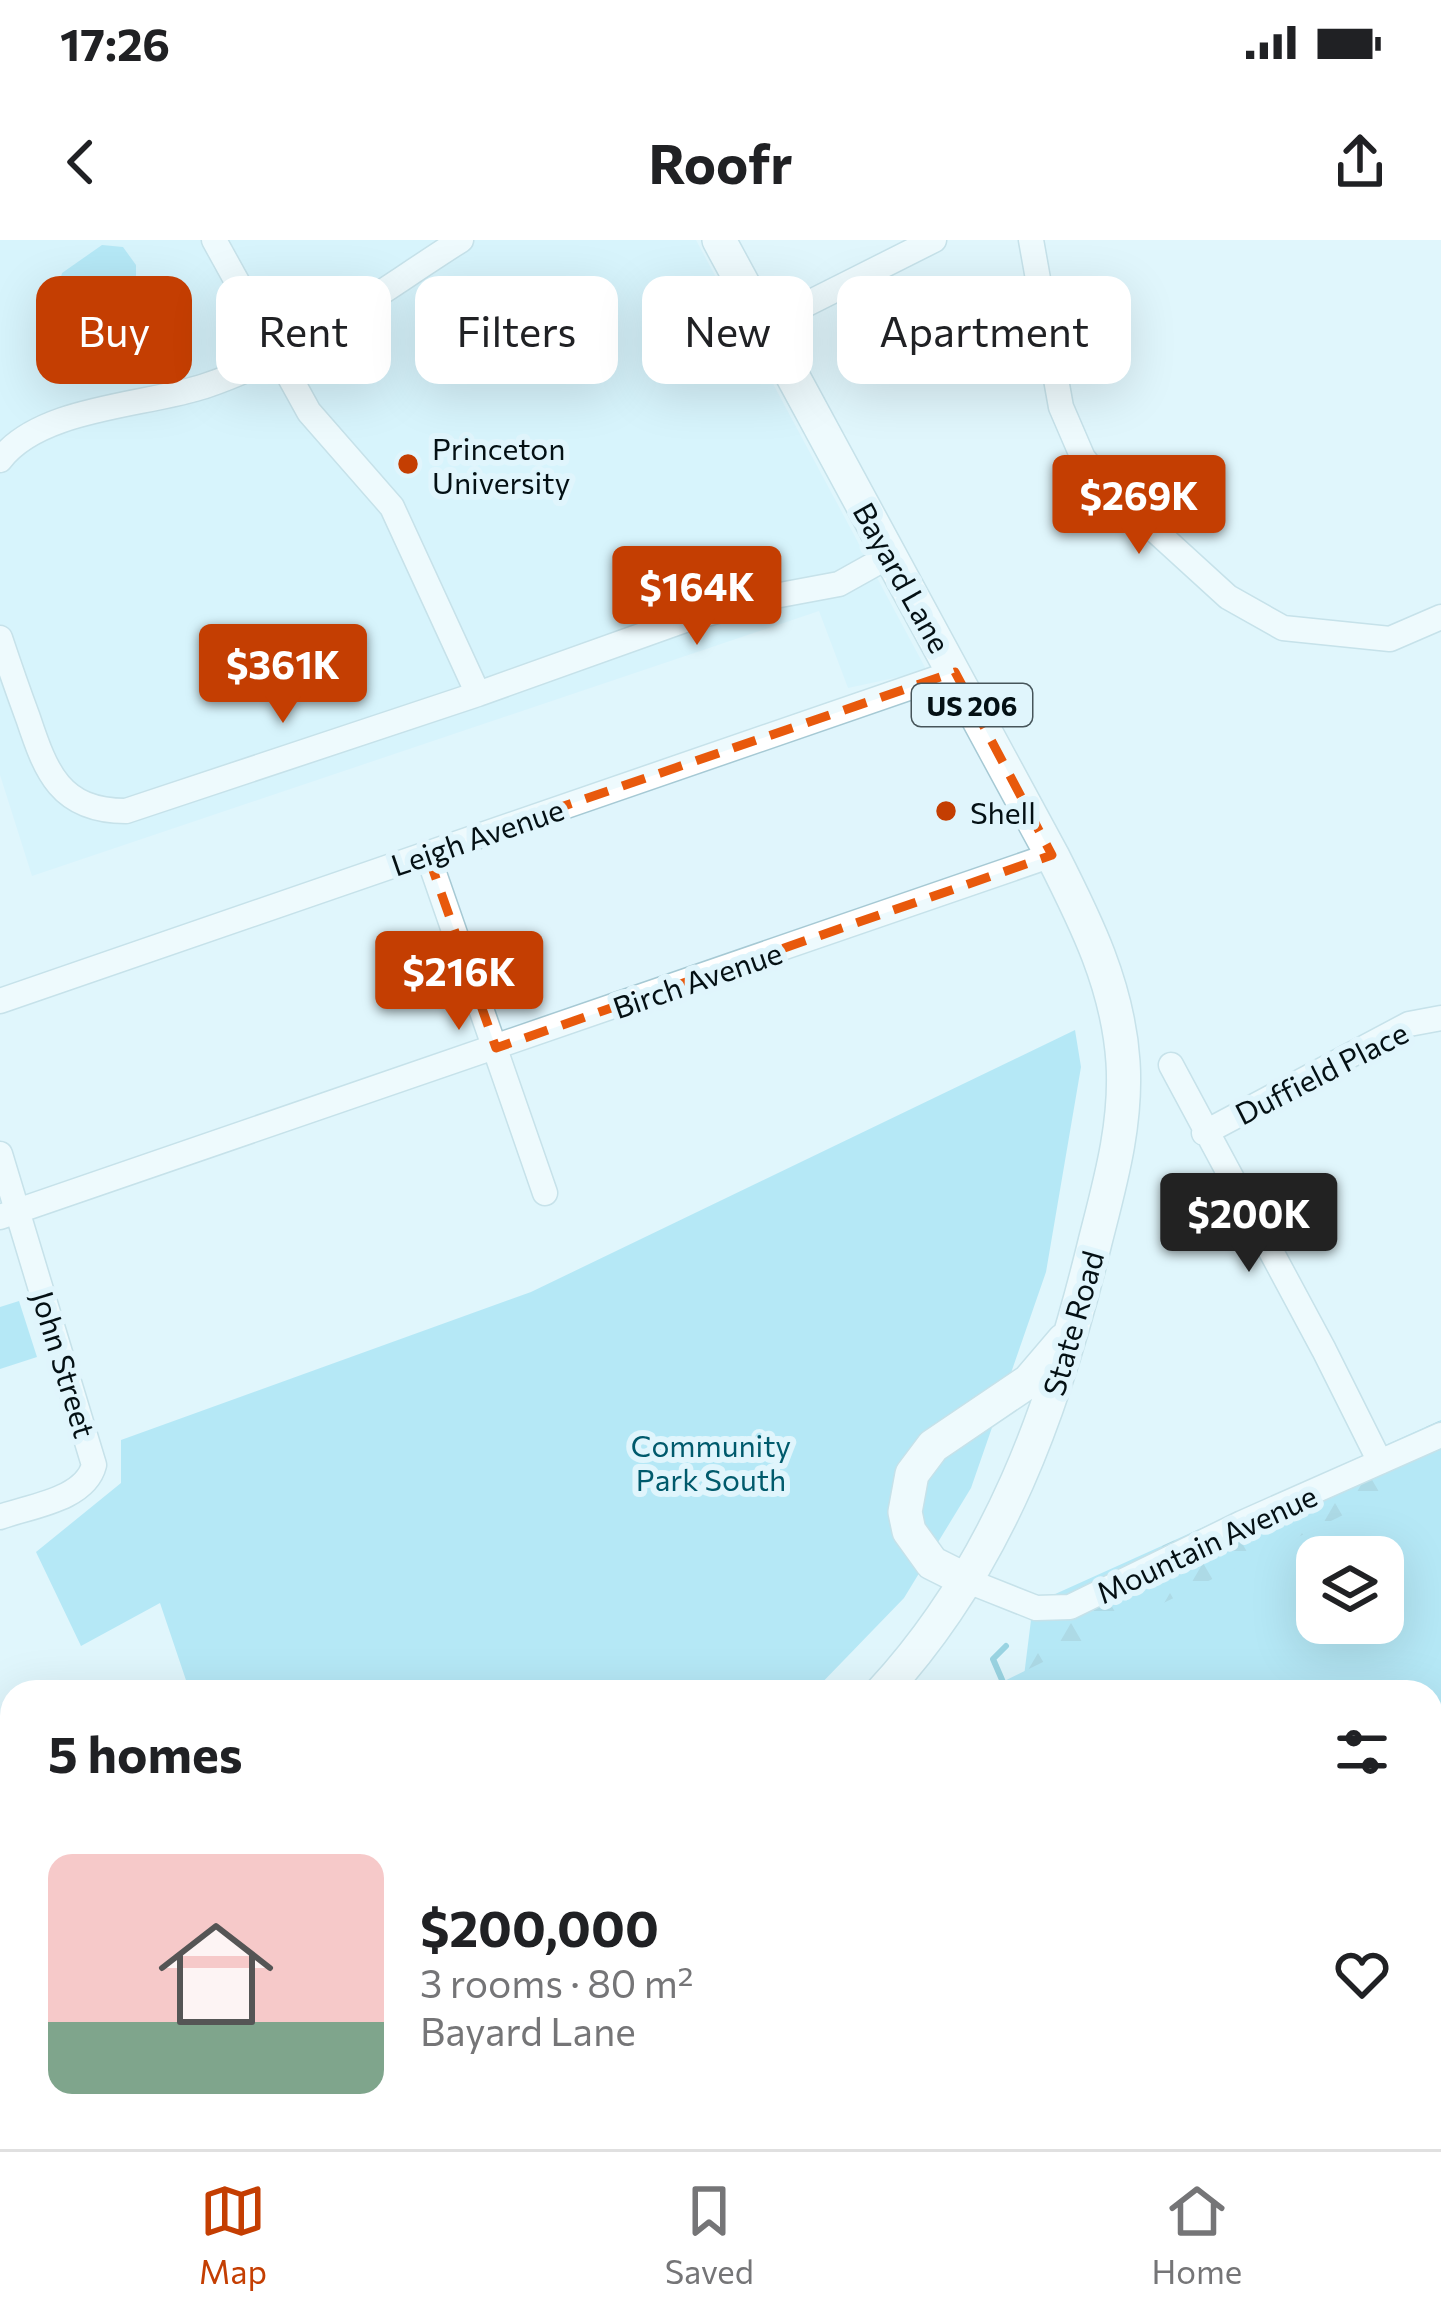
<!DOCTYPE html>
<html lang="en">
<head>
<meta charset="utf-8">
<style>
  body { margin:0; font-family:Commissioner,sans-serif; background:#f6f6f6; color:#202124; height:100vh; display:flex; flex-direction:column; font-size:45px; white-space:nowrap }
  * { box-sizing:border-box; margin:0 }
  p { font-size:39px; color:#757577 }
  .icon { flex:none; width:66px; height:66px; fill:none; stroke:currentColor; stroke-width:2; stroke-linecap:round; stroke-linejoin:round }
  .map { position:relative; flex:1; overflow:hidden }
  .details { position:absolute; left:0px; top:1440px; width:1443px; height:471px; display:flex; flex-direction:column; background:#fff; border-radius:36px 36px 0 0; box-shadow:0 12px 48px #0002 }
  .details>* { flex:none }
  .banner { position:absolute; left:36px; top:36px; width:1371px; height:108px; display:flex; gap:24px }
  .buttons { position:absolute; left:1296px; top:1296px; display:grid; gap:24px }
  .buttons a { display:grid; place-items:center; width:108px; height:108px; border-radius:24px; background:#fff; box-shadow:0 12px 48px #0002; font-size:60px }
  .price { position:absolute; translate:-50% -102px; padding:0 27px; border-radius:12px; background:#c43e02; color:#fff; font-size:39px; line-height:78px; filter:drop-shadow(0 3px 6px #0008) }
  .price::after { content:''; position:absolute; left:50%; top:72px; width:36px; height:27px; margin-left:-18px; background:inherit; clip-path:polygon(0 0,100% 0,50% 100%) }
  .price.active { background:#222; color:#fff }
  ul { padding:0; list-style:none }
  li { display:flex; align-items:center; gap:36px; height:300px; padding:0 48px }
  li+li { border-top:3px solid #e0e0e0 }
  li span { display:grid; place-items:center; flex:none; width:336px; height:240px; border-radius:24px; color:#555 }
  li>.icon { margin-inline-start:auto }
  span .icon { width:144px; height:144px; fill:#fffc; stroke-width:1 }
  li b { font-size:51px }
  h2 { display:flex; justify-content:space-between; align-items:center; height:144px; padding:0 48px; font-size:51px }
  .pill { padding:0 42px; border-radius:24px; background:#fff; box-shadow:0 12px 48px #0002; font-size:42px; line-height:108px }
  .pill.active { background:#c43e02; color:#fff }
  .status { display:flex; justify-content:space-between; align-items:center; height:84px; padding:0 60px; background:#fff; direction:ltr }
  .status svg { height:33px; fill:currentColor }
  header { display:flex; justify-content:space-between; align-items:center; height:156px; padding:0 48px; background:#fff; font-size:54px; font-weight:700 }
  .tabs { display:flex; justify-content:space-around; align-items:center; height:168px; border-top:3px solid #e0e0e0; background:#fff; font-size:33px; color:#757577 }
  .tabs a { display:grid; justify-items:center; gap:6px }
  .tabs .active { color:#c43e02 }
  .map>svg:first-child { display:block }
  .built { fill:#cdf1fc }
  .forest { fill:url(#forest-firs); fill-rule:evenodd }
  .green { fill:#82d7ef; fill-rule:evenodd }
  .water { fill:url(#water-ripples) }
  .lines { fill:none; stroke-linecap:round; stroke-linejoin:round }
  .stream { stroke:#45aac4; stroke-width:6 }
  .minor-casing { stroke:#a6c9d4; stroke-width:27 }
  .highway-casing { stroke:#a6c9d4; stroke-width:36 }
  .minor { stroke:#fff; stroke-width:24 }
  .highway { stroke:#fff; stroke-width:33 }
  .marked { fill:none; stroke:#e8590c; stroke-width:9; stroke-dasharray:24 15; stroke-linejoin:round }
  .poi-dot { fill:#c43e02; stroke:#e0f5fc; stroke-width:4.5 }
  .labels { text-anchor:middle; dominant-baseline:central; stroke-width:12; stroke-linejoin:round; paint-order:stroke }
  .shield { fill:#e0f5fc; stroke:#46555a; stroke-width:3 }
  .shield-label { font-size:27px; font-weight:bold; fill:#041014 }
  .poi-label { font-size:30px; fill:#041014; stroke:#e0f5fc; text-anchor:start }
  .street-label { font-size:30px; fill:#041014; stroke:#e0f5fc }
  .park-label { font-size:30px; fill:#005a6c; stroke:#e0f5fc }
</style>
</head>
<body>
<div class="status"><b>17:26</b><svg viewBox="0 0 49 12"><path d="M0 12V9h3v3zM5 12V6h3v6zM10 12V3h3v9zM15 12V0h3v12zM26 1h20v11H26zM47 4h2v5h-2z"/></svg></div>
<header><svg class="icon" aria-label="back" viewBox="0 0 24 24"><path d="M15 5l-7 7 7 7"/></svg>Roofr<svg class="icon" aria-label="share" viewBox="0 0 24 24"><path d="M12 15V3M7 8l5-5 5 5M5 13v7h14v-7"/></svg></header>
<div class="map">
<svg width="1441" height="1909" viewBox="0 0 1441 1909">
  <defs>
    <pattern id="forest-firs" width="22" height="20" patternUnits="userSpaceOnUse" patternTransform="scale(3)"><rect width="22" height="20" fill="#82d7ef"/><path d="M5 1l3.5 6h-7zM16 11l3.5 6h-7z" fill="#6fb8cc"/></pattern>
    <pattern id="water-ripples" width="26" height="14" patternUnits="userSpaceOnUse" patternTransform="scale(3)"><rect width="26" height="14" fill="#45aac4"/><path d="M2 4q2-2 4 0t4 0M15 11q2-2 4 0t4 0" fill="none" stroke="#37899e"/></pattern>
  </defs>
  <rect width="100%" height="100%" fill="#e0f5fc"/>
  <path class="built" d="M0,0H696L927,431L848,448L819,371L32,636L0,535Z"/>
  <path class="forest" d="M1441,1180V1909H796L803,1899H1431V1452H1022L1033,1364ZM1317,1317H1383V1383H1317Z"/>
  <path class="green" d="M102,5L123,7L136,25V45C173,32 184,44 187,81L148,94L105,119C51,100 48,87 62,33Z
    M1075,790L1081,827L1046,1032L971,1248L904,1358L813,1452H190L160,1363L81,1406L36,1312L121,1243V1200L531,1052Z
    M19,1061L37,1117L0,1129V1067Z
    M1441,1227V1909H371L382,1899H1431V1452H982ZM1317,1317H1383V1383H1317Z
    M12,1695V1899H214L207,1909H0V1699Z"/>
  <path class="water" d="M644,1899H803L796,1909H638Z"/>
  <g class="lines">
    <path class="stream" d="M1006,1449L993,1419L1006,1406
      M1431,1812L1441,1809
      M1123,1909L1139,1899"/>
    <g class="minor-casing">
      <path id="minor" d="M214,0L309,172L392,267L478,454
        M1031,0L1061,167L1083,218L1102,242L1228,357L1283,388L1390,399L1441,377
        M765,85L934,0
        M0,220C40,167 145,166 205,146C298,115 379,52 461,0
        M0,398C9,425 18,451 28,478C46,532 60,571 126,571L478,454L685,380L764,358L839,344L891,315
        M427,613L545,953
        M0,761L955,432
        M1171,825L1324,1110L1380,1222
        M1204,893L1409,784L1441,778
        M0,914L94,1225C85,1260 30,1266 0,1277
        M0,977L1052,615
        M968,1341L1036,1368L1070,1367L1242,1283L1441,1195"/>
    </g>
    <g class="highway-casing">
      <path id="highway" d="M719,0L1052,615C1086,682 1118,746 1123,822C1127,884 1110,943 1095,1002C1055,1167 999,1325 882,1452
        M968,1341L932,1323L909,1291L905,1272L912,1234L933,1206L1029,1141L1064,1100
        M355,1909L366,1899"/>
    </g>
    <use href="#minor" class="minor"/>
    <use href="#highway" class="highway"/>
  </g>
  <path d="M0 0H1441V1909H0ZM955,432L1052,615L496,808L427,613Z" fill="#e0f5fc" fill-opacity=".55" fill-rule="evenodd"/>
  <path class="marked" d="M955,432L1052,615L496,808L427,613Z"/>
  <g class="poi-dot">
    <circle cx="408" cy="224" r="12"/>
    <circle cx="946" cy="571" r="12"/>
  </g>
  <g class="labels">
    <rect class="shield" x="912" y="444" width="120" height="42" rx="9"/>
    <g class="shield-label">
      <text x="972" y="465">US 206</text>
    </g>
    <g class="poi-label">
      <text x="432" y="207">Princeton<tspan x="432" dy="34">University</tspan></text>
      <text x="970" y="571">Shell</text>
    </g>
    <g class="street-label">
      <text transform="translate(903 337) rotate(61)">Bayard Lane</text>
      <text transform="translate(477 596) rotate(-19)">Leigh Avenue</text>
      <text transform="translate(697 739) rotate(-19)">Birch Avenue</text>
      <text transform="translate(1321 832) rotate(-27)">Duffield Place</text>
      <text transform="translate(1072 1083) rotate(-74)">State Road</text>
      <text transform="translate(65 1124) rotate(73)">John Street</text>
      <text transform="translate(1206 1303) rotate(-25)">Mountain Avenue</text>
    </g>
    <g class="park-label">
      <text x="711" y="1204">Community<tspan x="711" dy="34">Park South</tspan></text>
    </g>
  </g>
</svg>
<div class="buttons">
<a><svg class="icon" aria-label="layers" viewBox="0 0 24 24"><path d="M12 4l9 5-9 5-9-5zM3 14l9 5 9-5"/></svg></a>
</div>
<b class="price" style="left:1139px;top:317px">$269K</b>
<b class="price" style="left:697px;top:408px">$164K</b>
<b class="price" style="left:283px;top:486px">$361K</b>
<b class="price" style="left:459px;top:793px">$216K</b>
<b class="price active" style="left:1249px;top:1035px">$200K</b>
<div class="banner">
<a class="pill active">Buy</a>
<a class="pill">Rent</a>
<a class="pill">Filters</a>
<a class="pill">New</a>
<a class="pill">Apartment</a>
</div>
<section class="details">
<h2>5 homes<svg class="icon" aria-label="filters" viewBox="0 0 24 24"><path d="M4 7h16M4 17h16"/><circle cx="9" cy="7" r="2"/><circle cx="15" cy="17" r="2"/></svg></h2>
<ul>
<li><span style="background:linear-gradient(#f6c9c9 70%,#7fa58c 0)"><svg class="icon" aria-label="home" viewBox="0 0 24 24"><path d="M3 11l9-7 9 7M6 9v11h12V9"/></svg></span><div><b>$200,000</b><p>3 rooms · 80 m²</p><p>Bayard Lane</p></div><svg class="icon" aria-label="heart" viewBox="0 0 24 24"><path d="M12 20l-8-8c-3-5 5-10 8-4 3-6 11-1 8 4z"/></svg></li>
</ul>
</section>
</div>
<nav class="tabs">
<a class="active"><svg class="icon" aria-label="map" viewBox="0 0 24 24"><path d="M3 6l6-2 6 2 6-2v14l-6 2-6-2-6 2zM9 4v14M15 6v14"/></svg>Map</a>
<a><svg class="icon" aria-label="saved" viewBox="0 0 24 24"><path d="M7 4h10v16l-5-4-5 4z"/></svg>Saved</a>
<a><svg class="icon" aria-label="home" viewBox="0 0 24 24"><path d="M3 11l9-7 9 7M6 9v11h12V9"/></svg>Home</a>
</nav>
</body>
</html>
